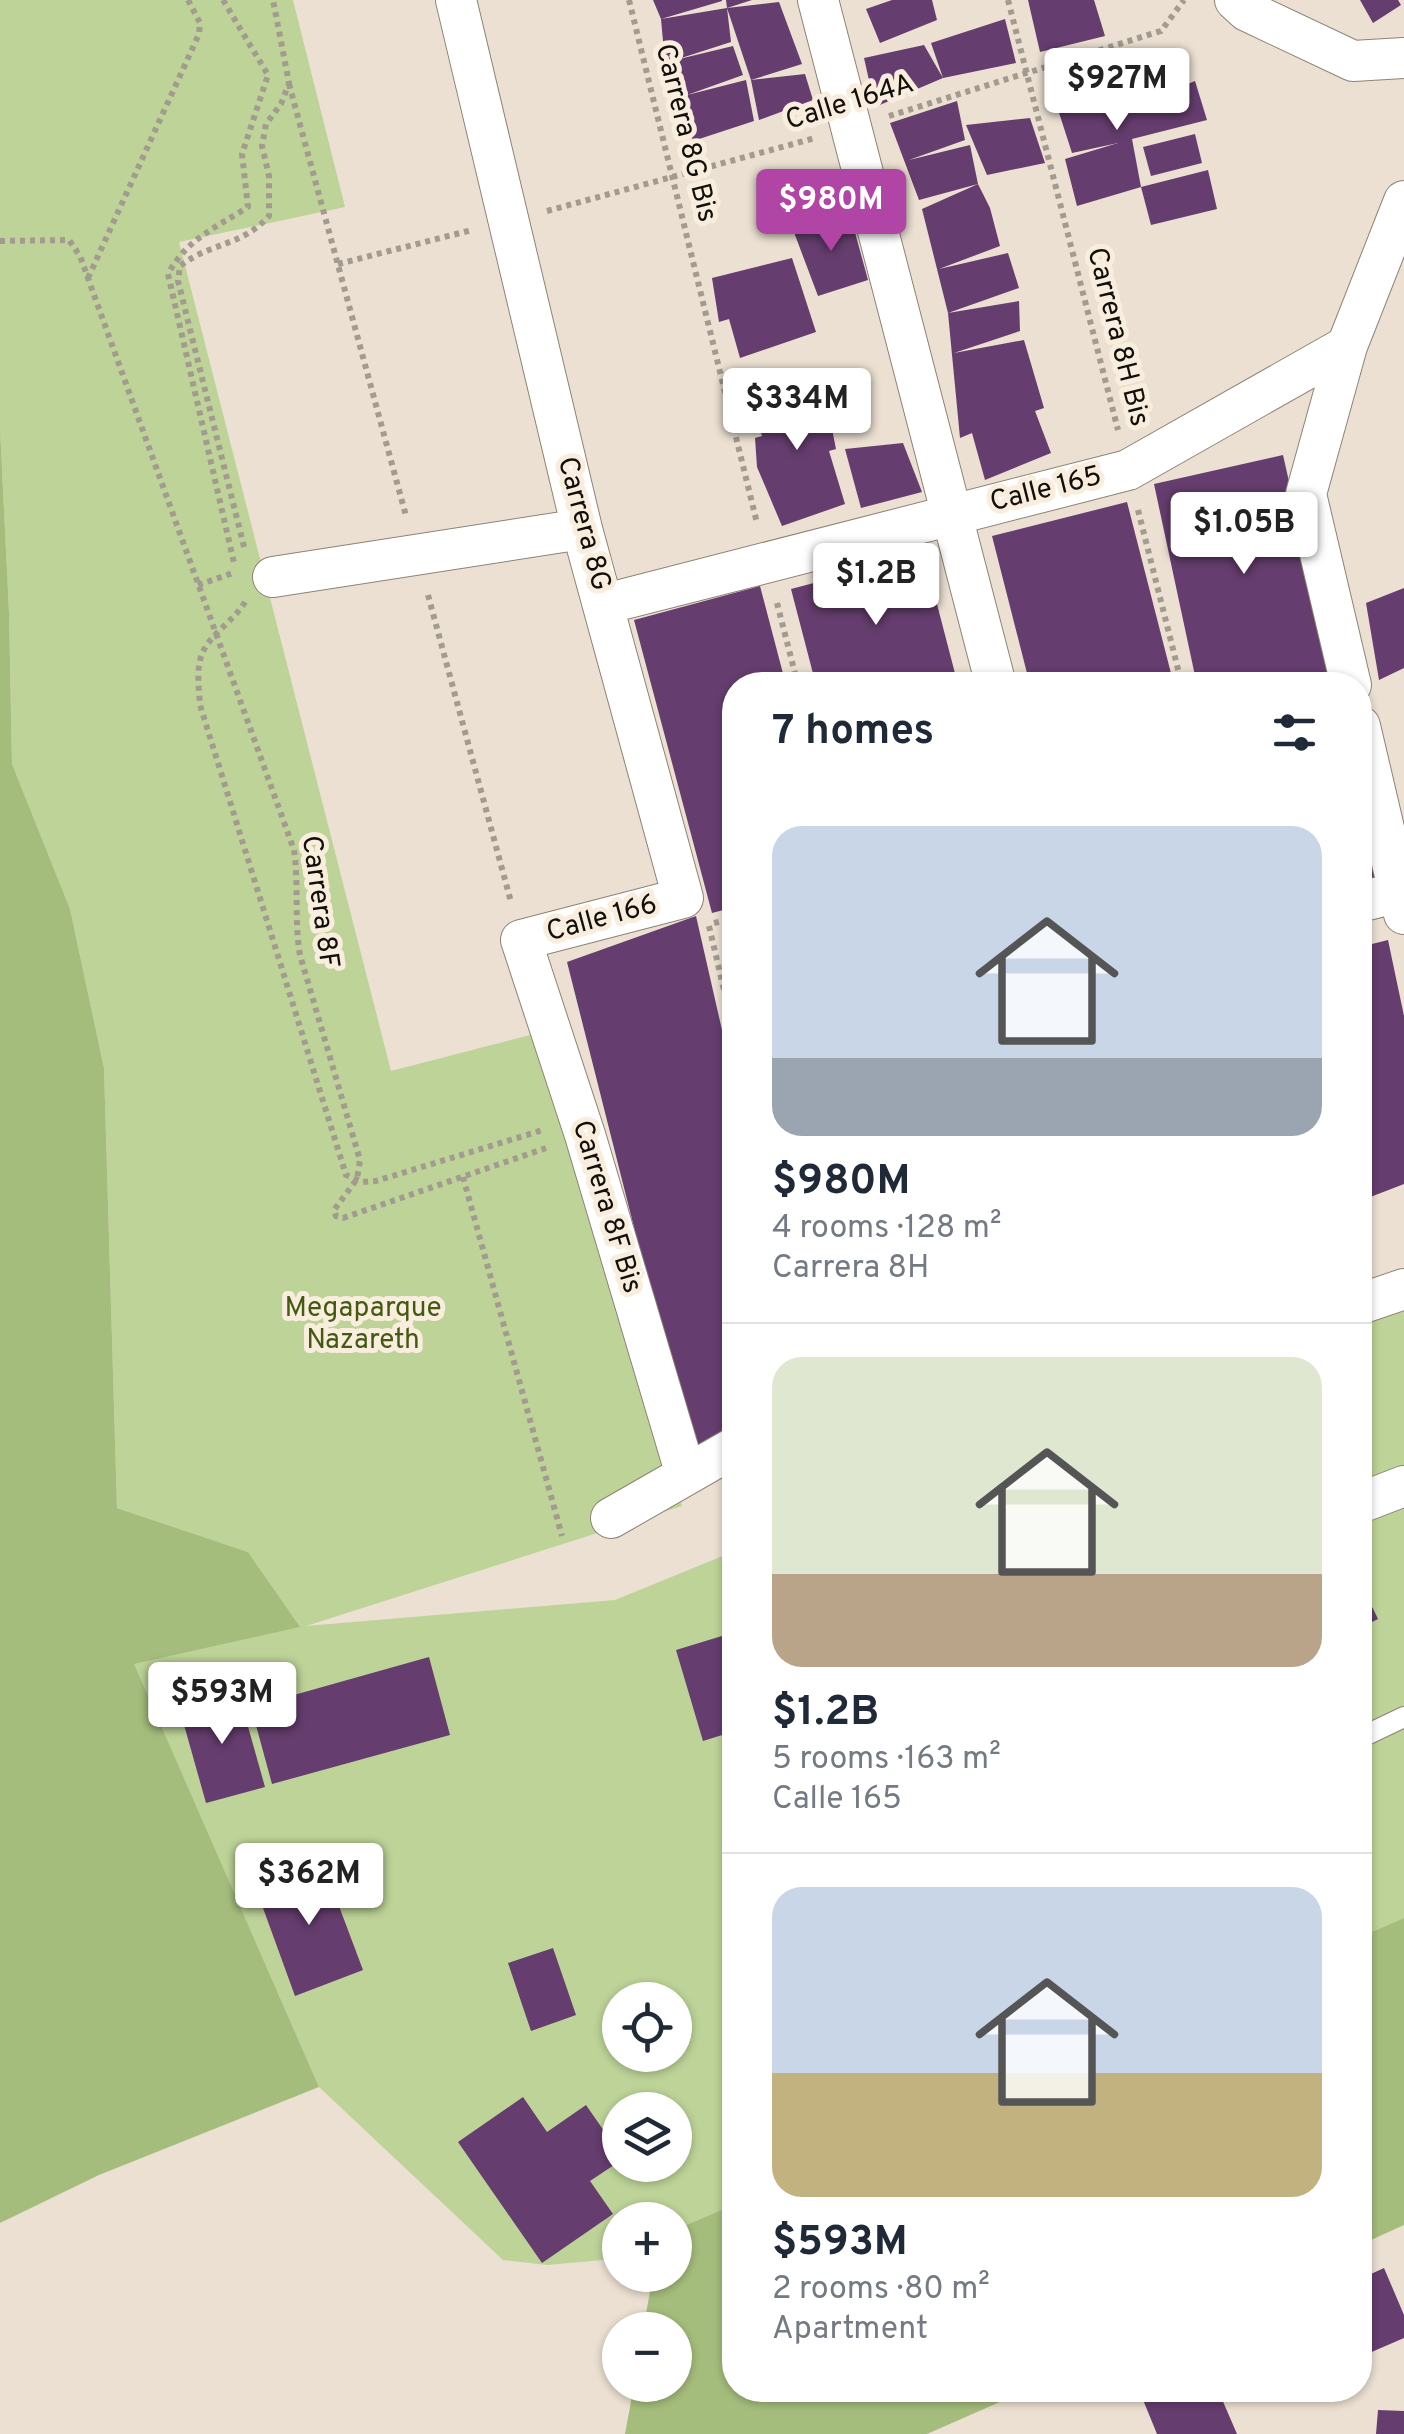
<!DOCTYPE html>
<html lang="en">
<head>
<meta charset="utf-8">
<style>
  body { margin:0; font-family:Overpass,sans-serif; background:#f6f6f7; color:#1f2937; height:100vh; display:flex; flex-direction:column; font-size:38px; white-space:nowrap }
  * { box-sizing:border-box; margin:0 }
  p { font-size:32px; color:#747a83 }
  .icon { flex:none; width:55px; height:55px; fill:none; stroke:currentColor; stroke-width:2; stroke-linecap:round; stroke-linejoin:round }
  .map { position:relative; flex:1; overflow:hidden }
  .drawer { position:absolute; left:722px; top:672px; width:650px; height:1730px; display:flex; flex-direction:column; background:#fff; border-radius:40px; box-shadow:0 2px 8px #0004 }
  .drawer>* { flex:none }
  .fabs { position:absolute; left:602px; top:1982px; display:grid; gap:20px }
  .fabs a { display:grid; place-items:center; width:90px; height:90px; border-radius:50%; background:#fff; box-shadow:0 2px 8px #0004; font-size:50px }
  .price { position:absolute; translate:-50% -85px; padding:0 22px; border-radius:10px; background:#fff; color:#222; font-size:32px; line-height:65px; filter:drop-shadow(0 2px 5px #0008) }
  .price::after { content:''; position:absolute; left:50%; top:60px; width:30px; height:22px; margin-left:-15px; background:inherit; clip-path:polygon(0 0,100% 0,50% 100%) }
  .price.on { background:#b045a5; color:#fff }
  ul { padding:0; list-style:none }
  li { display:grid; align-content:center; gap:20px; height:530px; padding:0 50px }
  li+li { border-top:2px solid #e0e1e3 }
  li span { display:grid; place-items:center; height:310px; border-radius:30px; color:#555 }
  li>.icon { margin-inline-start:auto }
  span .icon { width:180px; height:180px; fill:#fffc; stroke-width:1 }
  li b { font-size:42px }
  h2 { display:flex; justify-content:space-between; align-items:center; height:120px; padding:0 50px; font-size:42px }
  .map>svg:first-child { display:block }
  .green { fill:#bdd398; fill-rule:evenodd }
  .forest { fill:#a5bd7c }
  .building { fill:#653d6e }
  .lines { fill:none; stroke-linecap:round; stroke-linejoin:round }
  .lane-casing { stroke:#8d8376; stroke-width:22 }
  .street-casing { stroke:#8d8376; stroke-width:42 }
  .path { stroke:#a39b8f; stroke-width:6; stroke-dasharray:5 5; stroke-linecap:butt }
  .lane { stroke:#fff; stroke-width:20 }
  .street { stroke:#fff; stroke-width:40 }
  .labels { text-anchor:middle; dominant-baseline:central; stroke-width:10; stroke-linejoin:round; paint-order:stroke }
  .street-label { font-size:28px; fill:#120e09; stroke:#f9eede }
  .park-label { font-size:28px; fill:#445912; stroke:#f9eede }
</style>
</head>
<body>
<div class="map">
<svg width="1404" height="2434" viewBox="0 0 1404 2434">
  <rect width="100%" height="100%" fill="#ebe0d1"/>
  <path class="green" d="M0,0H293L345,207L179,242L391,1071L538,1033L682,1506L306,1626L615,1600L735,1551V2204L675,2230V2220H620V2253L603,2260L547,2265L503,2260L319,2087L133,1663L299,1627L248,1552L117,1508L104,1068L70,909L12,764L9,612L0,428ZM620,2000H675V2055H620ZM620,2110H675V2165H620Z
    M1404,1273V1918L1360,1937V1289Z"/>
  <path class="forest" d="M0,428L9,612L12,764L70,909L104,1068L117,1508L248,1552L300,1627L134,1664L319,2087L99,2175L0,2223Z
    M1404,1918V2225L1360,2245V1937Z
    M735,2204V2390H1027L927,2434H625L634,2385H675V2330H643L653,2275H675V2230Z"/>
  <path class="building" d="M653,0H722V1L661,19Z
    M726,0H752L727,8L779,2L802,64L751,80L805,74L813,100L759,120L751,80L727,8Z
    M892,0H932L937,20L880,43L866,9Z
    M1028,0H1094L1105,36L1040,52Z
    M1360,0H1398L1401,5L1373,23Z
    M727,8L731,42L675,60L733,46L743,75L687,95L746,80L754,121L693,141L681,98L665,63L661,19Z
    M1005,19L1016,63L943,78L875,107L864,58L924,45L943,78L931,43Z
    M1112,77L1126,109L1195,81L1207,120L1132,139L1141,187L1077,206L1065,159L1118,143L1072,153L1053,94Z
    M957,101L965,140L909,160L970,145L978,184L919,200L890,123Z
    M1030,118L1045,163L987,175L966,125Z
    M1195,134L1202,163L1151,176L1143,147Z
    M1208,170L1217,209L1151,225L1141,187Z
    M978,184L990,208L1000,246L939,269L1008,253L1019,288L948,313L922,209Z
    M850,214L868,280L818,296L792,227Z
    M792,258L816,332L740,358L729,319L719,322L712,278Z
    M1019,301L1020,331L954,353L1024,340L1044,408L1035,411L1051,453L985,480L972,433L960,438L948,313Z
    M816,382L830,419L836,449L829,451L845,504L782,526L757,467L755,438L762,436L750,397Z
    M903,443L922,492L861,508L845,449Z
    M1283,455L1335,685H1197L1154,484Z
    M1127,502L1174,685H1030L992,536Z
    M924,554L958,685H816L791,589Z
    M760,586L786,685H735V907L712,913L634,620Z
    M1404,588V668L1379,680L1366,603Z
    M1360,806L1378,877L1360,882Z
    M696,916L735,1087V1426L690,1449L567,962Z
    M1388,940L1404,1016V1184L1360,1201V947Z
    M1360,1582L1378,1619L1360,1628Z
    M735,1632V1731L703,1741L676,1650Z
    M429,1657L450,1735L272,1784L251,1707Z
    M238,1691L265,1787L206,1803L179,1707Z
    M322,1861L363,1970L295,1996L255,1886Z
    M553,1948L576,2015L531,2031L508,1963Z
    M523,2097L547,2132L586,2105L620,2154V2161L590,2181L613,2214L542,2263L458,2142Z
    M1384,2268L1404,2315V2338L1360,2357V2279Z
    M1139,2390H1218L1237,2434H1157Z
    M1378,2410L1404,2411V2434H1376Z"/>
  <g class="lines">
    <g class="lane-casing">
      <path id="lane" d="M1360,1738L1404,1717"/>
    </g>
    <g class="street-casing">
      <path id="street" d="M456,0L582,529L683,898L521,940L585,1135L686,1475
        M818,0L996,685
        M1235,0L1247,11L1353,61L1404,58
        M273,577L582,529
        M605,604L1128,470L1347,346
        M1351,685L1306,494L1347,346L1404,201
        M1360,726L1404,914
        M1360,902L1399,892
        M1360,1304L1404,1289
        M1360,1503L1404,1486
        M611,1518L735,1447"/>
    </g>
    <path class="path" d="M223,0L268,75L242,154L248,207C215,228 187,239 168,274L234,563
      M629,0L757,523
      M1008,0L1118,430
      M289,84L406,516
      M889,116L1161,31L1184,0
      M547,211L815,138
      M0,241L69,240L80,256L294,850C299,885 294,920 300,955L360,1160L357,1179L334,1210L336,1216L343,1218L546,1148
      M338,264L472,230
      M88,278L199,34L200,23L188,0
      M1138,510L1182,685
      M244,547L178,281L180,266C211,242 241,247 269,216V176L262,146L266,124L281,104L289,83L273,0
      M198,585L233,573
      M428,595L511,902
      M245,602C234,621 209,635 202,654C196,669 199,689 200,705L346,1175L363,1182L376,1181L543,1130
      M777,603L798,685
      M714,923L735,918
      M709,926L735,1037
      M463,1177L562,1536"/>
    <use href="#lane" class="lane"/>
    <use href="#street" class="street"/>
  </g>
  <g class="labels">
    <g class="street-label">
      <text transform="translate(850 103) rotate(-17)">Calle 164A</text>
      <text transform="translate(685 133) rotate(76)">Carrera 8G Bis</text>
      <text transform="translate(1117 337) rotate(76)">Carrera 8H Bis</text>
      <text transform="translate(1046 490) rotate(-14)">Calle 165</text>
      <text transform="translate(583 524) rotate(75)">Carrera 8G</text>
      <text transform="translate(319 902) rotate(82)">Carrera 8F</text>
      <text transform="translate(602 919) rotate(-15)">Calle 166</text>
      <text transform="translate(606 1207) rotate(73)">Carrera 8F Bis</text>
    </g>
    <g class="park-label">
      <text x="363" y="1309">Megaparque<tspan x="363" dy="32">Nazareth</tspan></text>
    </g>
  </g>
</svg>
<div class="fabs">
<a><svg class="icon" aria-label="locate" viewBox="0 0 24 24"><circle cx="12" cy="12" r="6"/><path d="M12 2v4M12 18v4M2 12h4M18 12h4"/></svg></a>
<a><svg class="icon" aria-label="layers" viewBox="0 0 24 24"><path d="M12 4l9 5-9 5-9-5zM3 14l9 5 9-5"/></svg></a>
<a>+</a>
<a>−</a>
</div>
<b class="price" style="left:1117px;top:133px">$927M</b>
<b class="price on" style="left:831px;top:254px">$980M</b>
<b class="price" style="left:797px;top:453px">$334M</b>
<b class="price" style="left:1244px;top:577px">$1.05B</b>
<b class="price" style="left:876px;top:628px">$1.2B</b>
<b class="price" style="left:222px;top:1747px">$593M</b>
<b class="price" style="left:309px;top:1928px">$362M</b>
<section class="drawer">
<h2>7 homes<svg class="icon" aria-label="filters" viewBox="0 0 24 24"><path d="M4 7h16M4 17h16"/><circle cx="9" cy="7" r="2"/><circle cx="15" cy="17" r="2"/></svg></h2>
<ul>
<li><span style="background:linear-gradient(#c9d6e8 75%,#9aa5b1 0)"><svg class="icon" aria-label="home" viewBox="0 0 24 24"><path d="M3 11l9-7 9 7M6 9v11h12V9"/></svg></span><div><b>$980M</b><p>4 rooms · 128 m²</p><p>Carrera 8H</p></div></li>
<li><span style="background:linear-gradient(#dfe7d0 70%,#b9a48a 0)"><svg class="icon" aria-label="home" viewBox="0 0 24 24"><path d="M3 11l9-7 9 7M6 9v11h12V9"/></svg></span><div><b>$1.2B</b><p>5 rooms · 163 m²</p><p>Calle 165</p></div></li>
<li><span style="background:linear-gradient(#c9d6e8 60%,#c2b280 0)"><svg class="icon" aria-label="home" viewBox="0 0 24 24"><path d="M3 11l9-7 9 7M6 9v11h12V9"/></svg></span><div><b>$593M</b><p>2 rooms · 80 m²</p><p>Apartment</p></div></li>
</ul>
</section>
</div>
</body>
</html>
